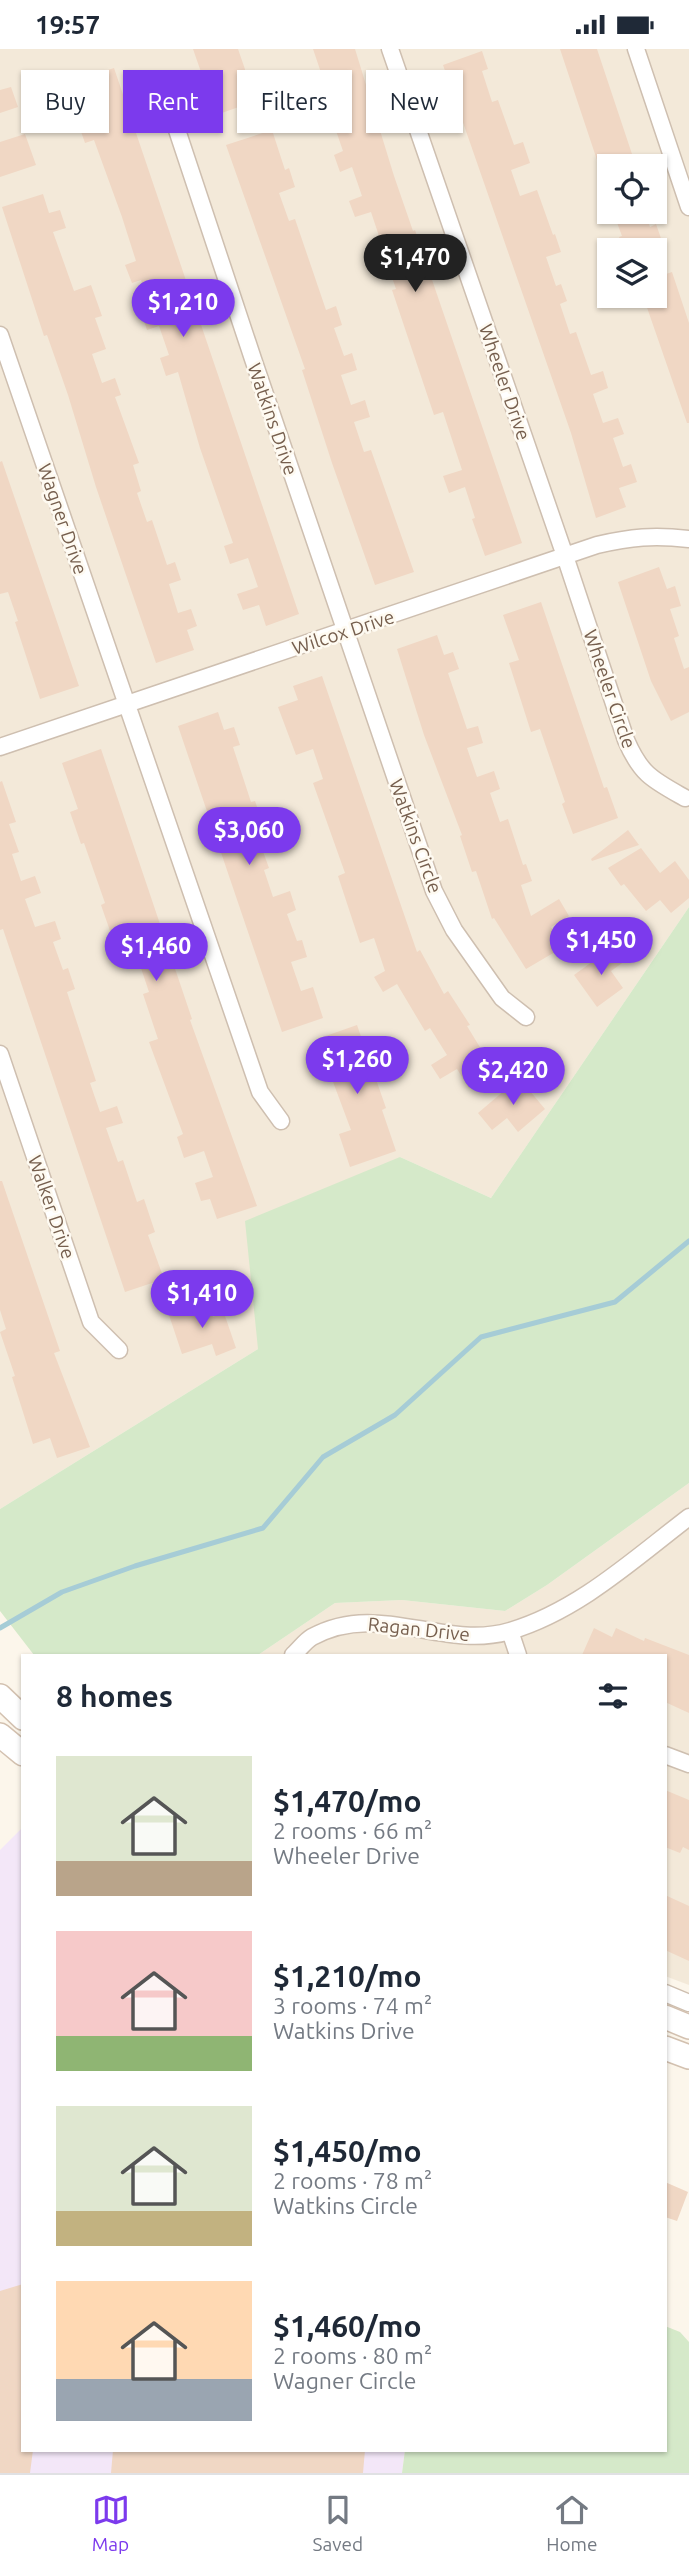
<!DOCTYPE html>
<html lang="en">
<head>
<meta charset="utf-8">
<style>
  body { margin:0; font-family:Ubuntu,sans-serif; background:#f6f6f7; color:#1f2937; height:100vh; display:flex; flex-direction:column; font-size:26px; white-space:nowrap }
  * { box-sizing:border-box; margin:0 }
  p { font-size:23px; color:#747a83 }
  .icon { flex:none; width:38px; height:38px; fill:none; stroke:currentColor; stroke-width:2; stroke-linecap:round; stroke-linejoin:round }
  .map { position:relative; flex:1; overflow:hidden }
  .details { position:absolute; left:21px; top:1605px; width:646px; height:798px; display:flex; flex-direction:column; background:#fff; border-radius:0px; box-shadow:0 2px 5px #0004 }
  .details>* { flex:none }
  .top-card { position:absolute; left:21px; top:21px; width:648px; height:63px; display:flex; gap:14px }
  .controls { position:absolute; left:597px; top:105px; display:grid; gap:14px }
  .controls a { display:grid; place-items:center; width:70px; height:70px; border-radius:0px; background:#fff; box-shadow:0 2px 5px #0004; font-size:35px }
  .price { position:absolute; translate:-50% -60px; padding:0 16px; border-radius:24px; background:#7c3aed; color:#fff; font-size:23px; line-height:46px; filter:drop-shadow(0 2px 4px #0008) }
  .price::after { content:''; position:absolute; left:50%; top:42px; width:21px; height:16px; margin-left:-10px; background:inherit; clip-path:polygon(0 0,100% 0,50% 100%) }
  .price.current { background:#222; color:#fff }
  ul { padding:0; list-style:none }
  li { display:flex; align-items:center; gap:21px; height:175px; padding:0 35px }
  li span { display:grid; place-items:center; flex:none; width:196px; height:140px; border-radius:0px; color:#555 }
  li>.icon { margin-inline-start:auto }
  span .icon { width:84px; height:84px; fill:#fffc; stroke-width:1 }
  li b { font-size:30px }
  h2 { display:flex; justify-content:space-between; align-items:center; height:84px; padding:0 35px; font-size:30px }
  .pill { padding:0 24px; border-radius:0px; background:#fff; box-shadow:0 2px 5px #0004; font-size:24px; line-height:63px }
  .pill.current { background:#7c3aed; color:#fff }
  .status { display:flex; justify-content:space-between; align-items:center; height:49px; padding:0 35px; background:#fff; direction:ltr }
  .status svg { height:19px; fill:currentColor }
  .tabs { display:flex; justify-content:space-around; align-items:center; height:98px; border-top:2px solid #e0e1e3; background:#fff; font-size:19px; color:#747a83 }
  .tabs a { display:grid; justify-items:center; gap:4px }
  .tabs .current { color:#7c3aed }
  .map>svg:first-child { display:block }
  .residential { fill:#f3e9d9; fill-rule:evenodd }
  .education { fill:#f3e7f8 }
  .green { fill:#d5e9c9 }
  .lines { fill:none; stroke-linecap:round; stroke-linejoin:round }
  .stream { stroke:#a6ccd6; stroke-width:5 }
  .building { fill:#f0d7c4 }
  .street-casing { stroke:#cebfb0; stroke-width:19 }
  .secondary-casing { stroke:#d3c1b0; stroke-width:26 }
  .street { stroke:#fff; stroke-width:16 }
  .secondary { stroke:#fff; stroke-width:23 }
  .labels { text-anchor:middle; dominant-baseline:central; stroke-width:5; stroke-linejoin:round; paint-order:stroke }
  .street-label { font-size:19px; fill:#765f4e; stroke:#fefaf1 }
</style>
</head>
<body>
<div class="status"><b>19:57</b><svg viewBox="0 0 49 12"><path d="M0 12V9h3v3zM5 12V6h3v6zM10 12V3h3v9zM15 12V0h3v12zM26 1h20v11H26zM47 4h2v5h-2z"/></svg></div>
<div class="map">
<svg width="689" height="2424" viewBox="0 0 689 2424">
  <rect width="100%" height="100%" fill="#fcf6eb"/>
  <path class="residential" d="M0,0H689V858L491,1149L400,1108L258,1300L0,1460ZM609,117H654V163H609ZM609,201H654V247H609Z
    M689,1434V1936L665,1927V1606H258L335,1554L402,1551L505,1562L547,1536Z"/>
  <path class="education" d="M23,1778V2401H405L402,2424H0V1801Z"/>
  <path class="green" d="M689,858V1434L547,1536L505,1562L402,1551L335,1554L258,1606H34L0,1562V1460L258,1300L245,1172L400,1108L491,1149Z
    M665,2277L680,2283L689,2293V2424H402L405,2401H665Z"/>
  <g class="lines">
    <path class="stream" d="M0,1579L62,1543L135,1517L263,1479L323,1408L395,1366L481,1288L615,1253L689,1192"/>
  </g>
  <path class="building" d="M193,0H238L256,52L216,66Z
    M313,0H355L394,127L413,182L415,181L522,494L485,507L472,470L475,469L465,438L449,444L443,427L462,421L443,363L434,366L392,241L396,240L386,211L375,215L369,197L381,193L371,163L355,168L349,152L362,147L352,118L340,123L334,106L343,102L334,76L321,80L315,61L332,56Z
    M560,0H597L636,117H599Z
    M482,2L488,20L482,22L492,53L498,51L514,96L523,93L530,114L511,121L520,147L537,141L553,186L555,185L561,203L546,208L556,237L561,235L567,252L560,255L570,285L576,283L591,326L603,322L608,339L593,345L603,374L618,369L624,385L613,389L623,418L631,415L637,433L619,439L626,458L596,469L571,384L443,16Z
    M114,19L299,565L266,577L259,556L243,561L237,545L258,538L248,509L230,515L224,497L233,494L200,399L178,323L166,327L160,309L169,306L159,277L147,281L141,263L150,259L141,231L132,234L125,216L136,212L122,168L94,91L85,94L79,77L82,76L68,34Z
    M11,38L18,58L0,64V41Z
    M272,81L285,121L289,119L295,138L279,144L289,172L295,170L326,261L336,257L342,276L334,279L344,307L352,304L357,321L341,326L351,356L365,351L370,368L354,373L364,403L371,401L414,523L375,536L332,414L302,321L305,320L226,96Z
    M25,85L36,116L0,128V93Z
    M43,145L49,164L60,161L66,179L53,183L74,242L91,236L102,267L95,269L106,300L92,305L102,334L115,329L121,346L115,348L139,414L133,416L141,442L137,444L147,473L152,471L167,516L175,513L181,531L169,535L178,564L191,560L197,577L187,581L194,601L156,614L96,438L68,346L47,286L44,287L2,158Z
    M613,163H645L650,178L656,175L663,195L653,198L654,201H623L619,188L622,187Z
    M672,223L689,274V374H687L643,247H654V229Z
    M2,412L79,637L40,650L15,573L18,572L8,543L0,545V413Z
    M659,518L667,540L675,537L681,557L670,560L679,587L674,589L684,620L689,618V663L671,672L651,632L618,533Z
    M541,553L604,739L607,738L618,769L573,785L562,755L565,753L540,680L531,683L509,614L519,611L503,566Z
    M437,586L444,606L453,603L459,620L448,624L467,680L478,677L483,694L467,699L477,728L494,722L500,740L490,744L500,773L508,770L523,816L526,815L532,832L521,836L531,867L559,850L569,867L551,878L558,891L551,895L555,903L526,920L494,869L492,870L476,822L472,823L460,787L462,786L424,686L397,600Z
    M322,627L417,903L420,901L444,945L448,942L470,976L467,977L495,1023L469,1039L457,1020L440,1030L431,1016L447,1006L430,979L425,982L397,935L383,943L374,928L385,922L374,889L360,894L338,827L345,824L313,734L323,730L313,700L296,706L278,658L298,651L293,637Z
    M218,663L224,681L234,678L240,696L233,698L251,753L255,752L266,784L257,786L269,819L264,821L273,848L290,842L296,861L287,865L297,892L302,891L307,908L291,913L301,942L313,938L323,969L282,983L178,677Z
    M101,700L192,970L190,971L257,1157L217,1170L210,1150L201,1152L195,1134L213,1128L204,1102L184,1109L177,1088L183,1085L149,993L158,990L143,945L149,943L139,913L123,919L101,856L105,854L84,794L81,795L70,763L78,760L62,714Z
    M2,732L16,773L9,775L19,803L12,805L21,832L35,827L41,844L25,850L35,878L55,872L61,890L53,893L63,921L68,919L75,940L67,943L96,1032L90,1034L100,1063L117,1057L123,1074L106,1079L118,1113L123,1111L137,1153L144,1150L155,1183L148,1186L164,1230L125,1243L3,880L0,881V733Z
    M628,781L639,796L592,812L591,810Z
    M641,799L660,824L675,812L689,831V849L671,864L660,851L646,862L624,835L621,837L608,819Z
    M614,897L625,912L611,922L623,939L597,958L574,926Z
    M357,976L386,1059L382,1061L396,1102L350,1118L339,1085L351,1081L317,990Z
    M519,1029L545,1060L518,1083L507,1069L492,1081L478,1064Z
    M0,1132H2L60,1302L54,1304L90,1398L57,1409L50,1389L33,1395L12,1328L15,1327L0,1283L6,1280L0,1261Z
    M208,1253L213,1268L224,1264L236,1299L216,1307L212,1295L182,1305L169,1266Z
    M594,1579L612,1588L616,1579L644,1592L645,1589L689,1606V1664L665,1653V1606H582Z
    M665,1741L689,1751V1801L683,1798L680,1804L665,1798Z
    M665,1846L689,1857V1912L665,1901Z
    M665,2133L688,2143L677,2172L665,2168Z
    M23,2235V2401H33L30,2424H0V2242Z
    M113,2401H365L363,2424H111Z"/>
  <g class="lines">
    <g class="street-casing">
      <path id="street" d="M390,0L565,507L626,691C641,726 653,731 685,749
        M636,0L689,158
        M176,78L253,310L434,842L454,881L502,949L526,968
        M0,286L260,1043L281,1072
        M0,698L597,496C631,488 654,486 689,490
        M0,1005L91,1273L119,1301
        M510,1582L518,1606
        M293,1606C299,1601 305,1592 312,1588C379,1551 443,1602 510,1582C578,1562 634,1510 689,1468
        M665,1706L689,1715
        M665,1944L689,1954"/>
    </g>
    <g class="secondary-casing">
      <path id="secondary" d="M0,1647L23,1669
        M0,1686L23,1705
        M665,1968L689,1978
        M665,1999L689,2008"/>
    </g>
    <use href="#street" class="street"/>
    <use href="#secondary" class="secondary"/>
  </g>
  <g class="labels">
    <g class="street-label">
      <text transform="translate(505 333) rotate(71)">Wheeler Drive</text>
      <text transform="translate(273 370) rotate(71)">Watkins Drive</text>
      <text transform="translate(63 470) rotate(71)">Wagner Drive</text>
      <text transform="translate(343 583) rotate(-18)">Wilcox Drive</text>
      <text transform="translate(610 640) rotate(71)">Wheeler Circle</text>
      <text transform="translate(416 787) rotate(70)">Watkins Circle</text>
      <text transform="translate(52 1158) rotate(71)">Walker Drive</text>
      <text transform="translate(419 1580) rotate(6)">Ragan Drive</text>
    </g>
  </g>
</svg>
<div class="controls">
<a><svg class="icon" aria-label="locate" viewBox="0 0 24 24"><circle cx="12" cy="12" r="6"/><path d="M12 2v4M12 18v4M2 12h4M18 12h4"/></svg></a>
<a><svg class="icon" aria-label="layers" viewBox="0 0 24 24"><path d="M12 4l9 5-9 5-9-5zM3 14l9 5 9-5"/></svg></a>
</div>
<b class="price current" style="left:415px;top:245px">$1,470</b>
<b class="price" style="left:183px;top:290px">$1,210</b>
<b class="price" style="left:249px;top:818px">$3,060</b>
<b class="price" style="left:601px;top:928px">$1,450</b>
<b class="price" style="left:156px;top:934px">$1,460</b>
<b class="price" style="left:357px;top:1047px">$1,260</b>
<b class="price" style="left:513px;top:1058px">$2,420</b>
<b class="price" style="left:202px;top:1281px">$1,410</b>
<div class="top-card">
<a class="pill">Buy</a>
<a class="pill current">Rent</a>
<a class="pill">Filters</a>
<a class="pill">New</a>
</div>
<section class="details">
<h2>8 homes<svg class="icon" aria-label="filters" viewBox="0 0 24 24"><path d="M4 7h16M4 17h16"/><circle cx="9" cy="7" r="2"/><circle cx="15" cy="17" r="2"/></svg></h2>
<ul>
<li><span style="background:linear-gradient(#dfe7d0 75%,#b9a48a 0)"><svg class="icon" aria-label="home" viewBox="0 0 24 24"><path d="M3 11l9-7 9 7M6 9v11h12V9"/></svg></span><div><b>$1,470/mo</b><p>2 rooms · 66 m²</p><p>Wheeler Drive</p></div></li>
<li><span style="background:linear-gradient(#f6c9c9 75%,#8fb573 0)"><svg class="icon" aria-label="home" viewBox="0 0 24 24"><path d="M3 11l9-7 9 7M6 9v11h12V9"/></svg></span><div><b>$1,210/mo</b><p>3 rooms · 74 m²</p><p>Watkins Drive</p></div></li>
<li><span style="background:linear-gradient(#dfe7d0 75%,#c2b280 0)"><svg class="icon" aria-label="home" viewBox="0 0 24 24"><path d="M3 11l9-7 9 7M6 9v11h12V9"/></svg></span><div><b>$1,450/mo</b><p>2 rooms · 78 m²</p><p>Watkins Circle</p></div></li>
<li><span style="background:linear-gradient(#ffd9b3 70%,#9aa5b1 0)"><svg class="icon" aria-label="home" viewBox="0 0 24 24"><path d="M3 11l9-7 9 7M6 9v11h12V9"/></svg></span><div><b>$1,460/mo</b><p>2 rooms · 80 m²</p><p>Wagner Circle</p></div></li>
</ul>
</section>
</div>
<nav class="tabs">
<a class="current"><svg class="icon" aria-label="map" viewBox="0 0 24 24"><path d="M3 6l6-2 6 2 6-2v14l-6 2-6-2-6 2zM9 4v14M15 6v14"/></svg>Map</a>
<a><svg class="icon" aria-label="saved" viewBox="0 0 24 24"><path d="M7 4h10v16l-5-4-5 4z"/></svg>Saved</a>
<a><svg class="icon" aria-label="home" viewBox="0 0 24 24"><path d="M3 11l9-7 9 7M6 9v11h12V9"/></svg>Home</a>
</nav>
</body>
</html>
